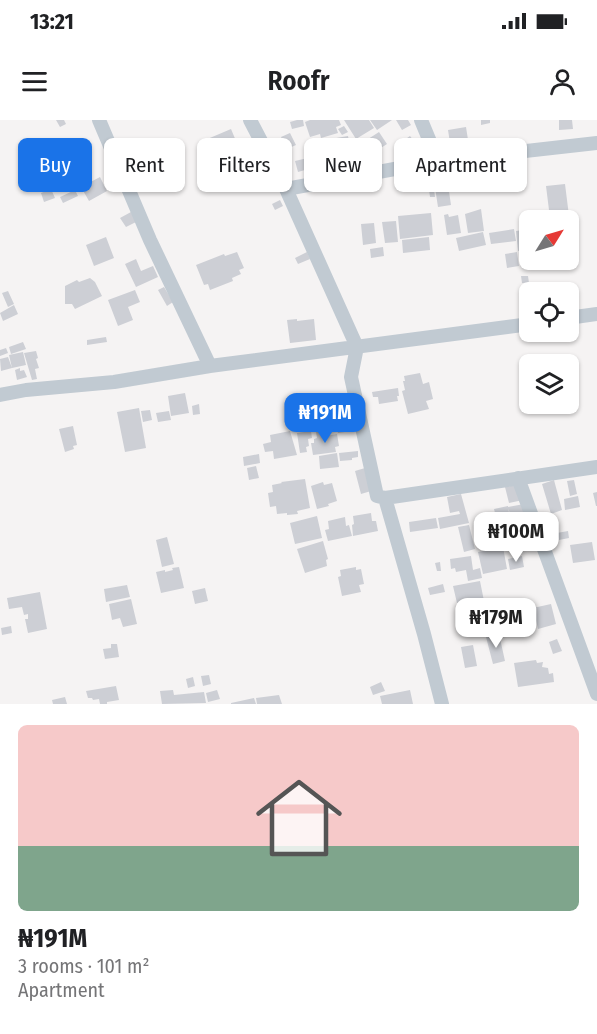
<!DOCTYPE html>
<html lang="en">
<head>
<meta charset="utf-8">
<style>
  body { margin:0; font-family:"Fira Sans Condensed",sans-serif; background:#f6f6f6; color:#202124; height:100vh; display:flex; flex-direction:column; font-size:22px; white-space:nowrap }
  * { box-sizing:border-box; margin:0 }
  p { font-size:20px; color:#757577 }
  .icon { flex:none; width:33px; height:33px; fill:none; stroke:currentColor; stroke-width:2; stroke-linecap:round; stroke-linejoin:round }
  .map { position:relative; height:584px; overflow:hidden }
  .side { display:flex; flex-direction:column; background:#fff; flex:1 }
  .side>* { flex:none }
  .top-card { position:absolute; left:18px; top:18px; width:561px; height:54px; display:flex; gap:12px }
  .needle { width:39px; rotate:53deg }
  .fabs { position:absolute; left:519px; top:90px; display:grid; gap:12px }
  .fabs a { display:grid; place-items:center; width:60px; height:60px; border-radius:9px; background:#fff; box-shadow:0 2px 4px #0004; font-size:30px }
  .price { position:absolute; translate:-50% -51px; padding:0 14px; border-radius:12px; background:#fff; color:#222; font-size:20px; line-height:39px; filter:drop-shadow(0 2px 3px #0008) }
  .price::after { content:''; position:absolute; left:50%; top:36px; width:18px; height:14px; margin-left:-9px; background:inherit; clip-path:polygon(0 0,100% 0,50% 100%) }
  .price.on { background:#1a73e8; color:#fff }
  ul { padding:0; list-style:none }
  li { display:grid; align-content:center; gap:12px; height:318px; padding:0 18px }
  li span { display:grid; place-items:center; height:186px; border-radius:9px; color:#555 }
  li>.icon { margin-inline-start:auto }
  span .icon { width:108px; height:108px; fill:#fffc; stroke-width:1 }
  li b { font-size:26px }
  .tag { padding:0 21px; border-radius:9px; background:#fff; box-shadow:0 2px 4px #0004; font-size:21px; line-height:54px }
  .tag.on { background:#1a73e8; color:#fff }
  .status { display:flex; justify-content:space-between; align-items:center; height:42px; padding:0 30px; background:#fff; direction:ltr }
  .status svg { height:16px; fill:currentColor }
  header { display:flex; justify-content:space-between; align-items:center; height:78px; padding:0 18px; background:#fff; font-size:27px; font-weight:600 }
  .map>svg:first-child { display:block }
  .building { fill:#cdcfd5 }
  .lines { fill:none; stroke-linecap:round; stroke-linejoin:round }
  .minor { stroke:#c1cad2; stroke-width:14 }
</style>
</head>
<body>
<div class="status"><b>13:21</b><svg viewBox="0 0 49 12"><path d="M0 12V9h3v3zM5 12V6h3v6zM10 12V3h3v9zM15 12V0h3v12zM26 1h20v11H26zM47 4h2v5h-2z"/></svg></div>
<header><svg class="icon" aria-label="menu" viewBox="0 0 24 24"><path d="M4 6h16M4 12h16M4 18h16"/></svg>Roofr<svg class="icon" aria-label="person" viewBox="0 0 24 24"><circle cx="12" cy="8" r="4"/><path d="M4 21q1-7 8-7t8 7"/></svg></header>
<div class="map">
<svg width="597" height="584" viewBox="0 0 597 584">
  <rect width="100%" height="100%" fill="#f5f3f3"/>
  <path class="building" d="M56,0H64L66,4L60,7Z
    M297,0H303L304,6L292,9L290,2Z
    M310,0H339L341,5L336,7L338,13L321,18L320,14L310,17L305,2Z
    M344,0H369L374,8L356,19Z
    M370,0H392L377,10Z
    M396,0H408L411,5L402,10Z
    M481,0H490V3L481,5Z
    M559,0H572L573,9L559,10Z
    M344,6L348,12L342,15L338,9Z
    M466,7L469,26L451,29L448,10Z
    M231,9L239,28L206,41L198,23Z
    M379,12L387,24L364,39L354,23L360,19L362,23Z
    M290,13L296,25L287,29L281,17Z
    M348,16L353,41L318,47L317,37L322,36L319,21Z
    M410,16L417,25L408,32L400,23Z
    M65,25L70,38L43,51L37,39Z
    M312,37L315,47L298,52L295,41Z
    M476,56L477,64L471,65L470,57Z
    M100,57L107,71L89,81L81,67Z
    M447,58L451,85L438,87L434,61Z
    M433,62L435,77H430L428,63Z
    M565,64L569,96L550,98L546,66Z
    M51,69L55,78L44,82L41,73Z
    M75,70L78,76L63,83L60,77Z
    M280,80L283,86L275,90L272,84Z
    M481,89L484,111L468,113L465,94Z
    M131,92L136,102L126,107L120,98Z
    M431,93L433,115L400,119L398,96Z
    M448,94L449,97L458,95L461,113L447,115L444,95Z
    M396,101L398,122L385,123L382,102Z
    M374,103L376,123L363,125L361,104Z
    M514,109L516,121L491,124L489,113Z
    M530,109V129L518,131L516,111Z
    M483,112L486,125L459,131L456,118Z
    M106,117L114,138L94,146L86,125Z
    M429,117L430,130L403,133L402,120Z
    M383,127L384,136L371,138L370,129Z
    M237,132L244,148L239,150L241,154L232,158L233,161L210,170L208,164L204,165L196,145L224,134L225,136Z
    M307,132L310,139L298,144L295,138Z
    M517,132L519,146L507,148L505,134Z
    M136,139L141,151L153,146L158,157L136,167L125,144Z
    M521,156H528L529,163H522Z
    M90,158L95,162L102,176L75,189L72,184H65V166L77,160L79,162Z
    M164,167L173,182L167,186L158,170Z
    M135,170L140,182L128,187L133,200L118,206L108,180Z
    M8,171L14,184L8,187L2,173Z
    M14,185L18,194L3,201L0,193Z
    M297,199V201L314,199L316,220L290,223L287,200Z
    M106,217L107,222L87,225V220Z
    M23,222L26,229L11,234L9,227Z
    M6,228L8,233L0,236V230Z
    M36,231L38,238L36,239L39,248L35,249L37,259L32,260L24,233Z
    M23,232L26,245L12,248L9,235Z
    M8,237L12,248L1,251L0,239Z
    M20,248V251L24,250L27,257L17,260L15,250Z
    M420,253L423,264L429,262L433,279L426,281L429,289L408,294L402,271L405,270L403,261H405L404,256Z
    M398,268L399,276H397L398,281L379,284L378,277H373L372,272Z
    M185,273L189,293L171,296L168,276Z
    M199,284L200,294L193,295L192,286Z
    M139,288L146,328L125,332L117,292Z
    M150,290L152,300L143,302L141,291Z
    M169,291L171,300L158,302L156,293Z
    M350,304L352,311L338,313L337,306Z
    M73,306L77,325L73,326L74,329L65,332L59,309Z
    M290,311L297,335L274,339L273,331L265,332L263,324L271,322L270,315Z
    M311,311L312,318L308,319L309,326L306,327L307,332L300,333L297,313Z
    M324,311L325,316L337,314L339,326L335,327L336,332L313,335L311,323H314V319L317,318L316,312Z
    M358,331V337L352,338V340L340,341L339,333Z
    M337,333L339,347L320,349L319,336Z
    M259,334L260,343L244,346L243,337Z
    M256,346L259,358L249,360L247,348Z
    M365,348L371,371L361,374L355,351Z
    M305,359L310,388L297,391L298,394L287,395V393L277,394L276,386L270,387L268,373L273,372L272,365L282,363L281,362Z
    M554,360L562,390L551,394L542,364Z
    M574,360L577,374L570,376L567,361Z
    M323,362L324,365L332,363L337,381L328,384L329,386L317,389L311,366Z
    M520,364L523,380L509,383L505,367Z
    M597,372V386H596L593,373Z
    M461,374L469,403L440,409L438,398L460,394L459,391L450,393L447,377Z
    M578,376L580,387L565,390L564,379Z
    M524,384L526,394L511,398L508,387Z
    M508,386L510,399L497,401L494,389Z
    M371,393L372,401H376L378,411L353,416L352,405L354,404L353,396Z
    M317,396L322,418L295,424L290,403Z
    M345,397L346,406L349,405L352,416L328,421L325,410L329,409L328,401Z
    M436,398L438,408L410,412L409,402Z
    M506,403L508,412L501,413L500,404Z
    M469,405L475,429L464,432L458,407Z
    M530,411L531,424L514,426L512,414Z
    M568,411L569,418L559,420L557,413Z
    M509,413L512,424L502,426L500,419L501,425L489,428L487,420L500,417L499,415Z
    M167,417L174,444L162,447L156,420Z
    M323,421L328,439L326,440L327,446L305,453L297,429Z
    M592,422L595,440L573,443L570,425Z
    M503,427L507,449L483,454L478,432Z
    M471,436L473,450L480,448L482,458L468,461L466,450L456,452L455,448L451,449L450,439Z
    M522,436L524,447L510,450L508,439Z
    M440,442L441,451H437L435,443Z
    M179,447L184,468L161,473L156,452L165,450V452L173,450L172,448Z
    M356,447V450L361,449L364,464L359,465L361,472L342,476L338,457L341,456L340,450Z
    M480,461L484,481L467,484L465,482L457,483L453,466Z
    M443,464L445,472L430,475L428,468Z
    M127,465L130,477L106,482L104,469Z
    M205,468L208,481L195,484L192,471Z
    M40,472L47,509L28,513L25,499H28V494L24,495L22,487L9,489L7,478Z
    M131,479L137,504L123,507L120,498L112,500L109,484Z
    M515,484L517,493L508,496L510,511L500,513L493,487Z
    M551,484L556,504L538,509L533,488Z
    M11,506L12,513L2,515L1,508Z
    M499,514L505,541L493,544L486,517Z
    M557,519L562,531L553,534L549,522Z
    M111,524H117L119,537L105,539L103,529L111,528Z
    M473,525L477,546L465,548L461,527Z
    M536,540L537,543L543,542L542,547L548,548L549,554L553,553L554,562L518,567L514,543Z
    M209,555L211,564L203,566L201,556Z
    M193,557L195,566L188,568L186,559Z
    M381,562L385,571L373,575L370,567Z
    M116,566L119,580L107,582V584H100L99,579L93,580L92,578H88L86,571Z
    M173,570L174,575L204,572L206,583L162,584L160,571Z
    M217,570L220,579L208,582L206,573Z
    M410,570L413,584H382L380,576Z
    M279,575L282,584H257L256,578Z
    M65,577L67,584H53L52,580Z
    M254,578L256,584H231V583Z"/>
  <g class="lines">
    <path class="minor" d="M99,0L150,120L210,246
      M250,0L286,69L357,227L351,257L377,376L385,378L597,347
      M421,0L438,41
      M286,69L438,41L597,23
      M568,198L597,194
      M0,275L26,270L114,262L210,246L530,204
      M518,358L597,574
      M385,378L424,514L442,584"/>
  </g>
</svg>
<div class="fabs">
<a><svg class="needle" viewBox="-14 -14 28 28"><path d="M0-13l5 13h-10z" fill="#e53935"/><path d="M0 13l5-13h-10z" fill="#757577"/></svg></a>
<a><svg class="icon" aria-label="locate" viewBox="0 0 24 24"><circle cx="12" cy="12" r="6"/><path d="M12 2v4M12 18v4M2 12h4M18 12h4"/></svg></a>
<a><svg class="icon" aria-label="layers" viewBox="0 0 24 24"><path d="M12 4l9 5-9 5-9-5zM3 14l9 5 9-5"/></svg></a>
</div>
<b class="price on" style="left:325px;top:324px">₦191M</b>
<b class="price" style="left:516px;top:443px">₦100M</b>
<b class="price" style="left:496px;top:529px">₦179M</b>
<div class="top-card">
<a class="tag on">Buy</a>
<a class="tag">Rent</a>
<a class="tag">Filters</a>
<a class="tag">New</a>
<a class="tag">Apartment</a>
</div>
</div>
<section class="side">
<ul>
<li><span style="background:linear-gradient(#f6c9c9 65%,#7fa58c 0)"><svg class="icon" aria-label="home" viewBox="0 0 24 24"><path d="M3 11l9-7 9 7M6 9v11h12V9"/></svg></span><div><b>₦191M</b><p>3 rooms · 101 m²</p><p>Apartment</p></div></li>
</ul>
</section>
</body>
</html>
